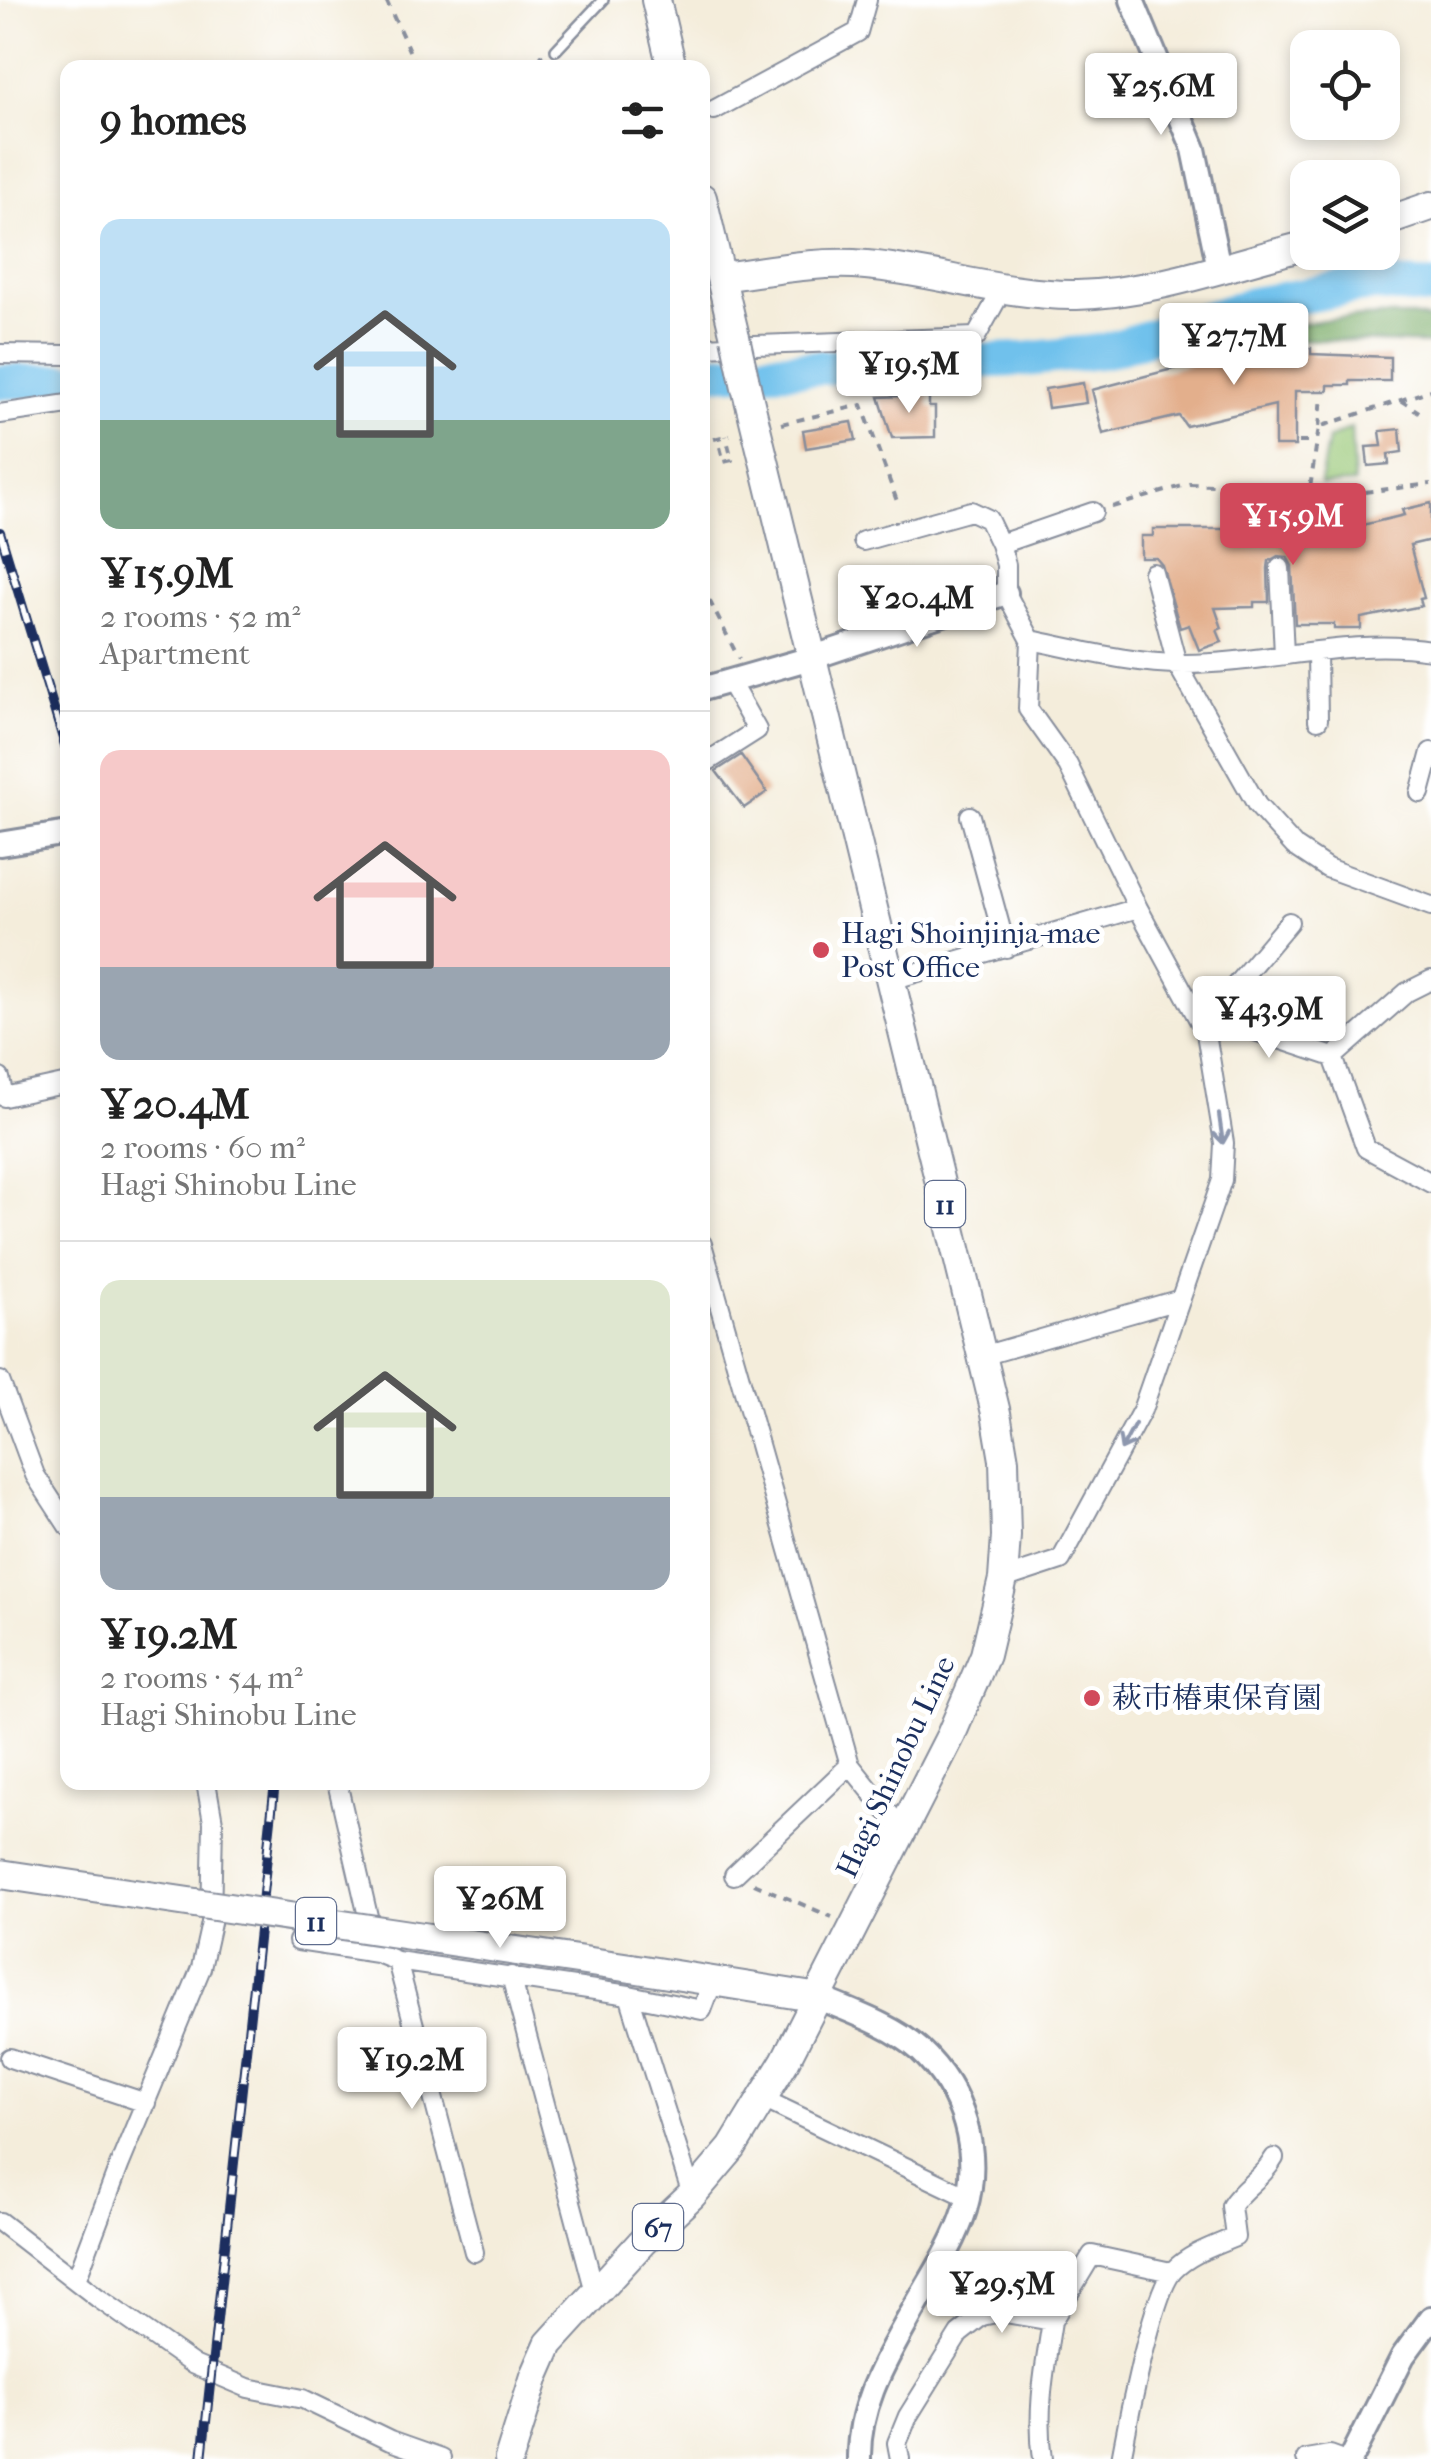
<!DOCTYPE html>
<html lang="en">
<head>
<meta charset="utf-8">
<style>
  body { margin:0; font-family:"IM FELL French Canon","Noto Serif JP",serif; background:#f2f2f2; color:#222; height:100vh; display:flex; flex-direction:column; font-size:38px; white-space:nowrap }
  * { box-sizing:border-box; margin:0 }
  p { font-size:32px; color:#767676 }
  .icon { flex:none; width:55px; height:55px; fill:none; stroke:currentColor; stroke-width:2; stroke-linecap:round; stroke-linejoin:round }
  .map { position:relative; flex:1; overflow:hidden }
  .sheet { position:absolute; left:60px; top:60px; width:650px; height:1730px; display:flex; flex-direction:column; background:#fff; border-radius:20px; box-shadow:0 5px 15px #0003 }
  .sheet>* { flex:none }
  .controls { position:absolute; left:1290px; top:30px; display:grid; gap:20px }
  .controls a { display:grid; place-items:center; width:110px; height:110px; border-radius:20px; background:#fff; box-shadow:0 5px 15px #0003; font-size:50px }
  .price { position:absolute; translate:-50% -85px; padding:0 22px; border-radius:10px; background:#fff; color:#222; font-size:32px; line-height:65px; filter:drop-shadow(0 2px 5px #0008) }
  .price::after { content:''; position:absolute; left:50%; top:60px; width:30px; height:22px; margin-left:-15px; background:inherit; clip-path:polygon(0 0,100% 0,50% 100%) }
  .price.on { background:#d1495b; color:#fff }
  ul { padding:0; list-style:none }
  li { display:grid; align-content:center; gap:20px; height:530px; padding:0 40px }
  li+li { border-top:2px solid #e0e0e0 }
  li span { display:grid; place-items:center; height:310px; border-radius:20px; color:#555 }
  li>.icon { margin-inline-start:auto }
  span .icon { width:180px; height:180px; fill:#fffc; stroke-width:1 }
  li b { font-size:42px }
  h2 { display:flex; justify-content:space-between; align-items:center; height:120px; padding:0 40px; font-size:42px }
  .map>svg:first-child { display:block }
  .green { fill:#98c776; stroke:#5a7b6a; stroke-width:2.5 }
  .forest { fill:#7aac67; stroke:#4a6e62; stroke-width:2.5 }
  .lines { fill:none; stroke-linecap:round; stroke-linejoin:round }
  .river { stroke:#70c1ec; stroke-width:35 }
  .building { fill:#e3af8c }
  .service-casing { stroke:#888e9c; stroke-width:14 }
  .minor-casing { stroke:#888e9c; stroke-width:22 }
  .tertiary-casing { stroke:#888e9c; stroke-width:28 }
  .primary-casing { stroke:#888e9c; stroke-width:32 }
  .path { stroke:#888e9c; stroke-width:4; stroke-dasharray:8 8; stroke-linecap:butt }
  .service { stroke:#fff; stroke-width:9 }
  .minor { stroke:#fff; stroke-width:18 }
  .tertiary { stroke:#fff; stroke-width:22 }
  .primary { stroke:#fff; stroke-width:28 }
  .rail-casing { stroke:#1b2f5e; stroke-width:10 }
  .rail { stroke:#fff; stroke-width:6; stroke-dasharray:19; stroke-linecap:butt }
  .primary-bridge-casing { stroke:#888e9c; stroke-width:32; stroke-linecap:butt }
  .primary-bridge { stroke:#fff; stroke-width:28 }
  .oneway { stroke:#8d97ae }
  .poi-dot { fill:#d1495b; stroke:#fff; stroke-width:4 }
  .labels { text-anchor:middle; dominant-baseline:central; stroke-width:10; stroke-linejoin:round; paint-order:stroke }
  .shield { fill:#fff; stroke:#5f6d8e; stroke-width:2.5 }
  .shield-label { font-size:28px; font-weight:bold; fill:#1b2f5e }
  .poi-label { font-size:30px; fill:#1b2f5e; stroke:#fff; text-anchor:start }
  .street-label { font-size:30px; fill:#1b2f5e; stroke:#fff }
</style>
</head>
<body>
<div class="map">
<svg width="1431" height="2459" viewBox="0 0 1431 2459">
  <rect width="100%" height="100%" fill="#fff"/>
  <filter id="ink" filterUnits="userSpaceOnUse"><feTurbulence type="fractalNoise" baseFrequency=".01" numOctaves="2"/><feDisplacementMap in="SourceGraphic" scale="20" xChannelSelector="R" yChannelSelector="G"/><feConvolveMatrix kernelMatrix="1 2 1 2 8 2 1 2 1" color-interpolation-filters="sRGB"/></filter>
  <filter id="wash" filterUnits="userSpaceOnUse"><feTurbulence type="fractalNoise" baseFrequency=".0048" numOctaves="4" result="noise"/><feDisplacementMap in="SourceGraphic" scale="40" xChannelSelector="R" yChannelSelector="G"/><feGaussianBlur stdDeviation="2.25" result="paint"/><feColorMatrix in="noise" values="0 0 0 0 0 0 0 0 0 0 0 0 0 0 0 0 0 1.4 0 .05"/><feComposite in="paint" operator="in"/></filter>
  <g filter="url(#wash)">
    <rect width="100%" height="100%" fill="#f4eddb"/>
    <path class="green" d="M1351,428L1354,483L1322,485L1320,482L1328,439Z"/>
    <path class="forest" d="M1380,316H1413L1431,320V344L1290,339L1284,338L1283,333C1307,316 1351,319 1380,316Z"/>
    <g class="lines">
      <path class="river" d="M702,372L1029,359L1104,351L1254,304L1372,284L1431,289
        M0,382L68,381"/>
    </g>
    <g id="blocks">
      <path class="building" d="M1274,339L1276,348H1311V354L1390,357V381H1350V385H1328V391H1295V446H1275V405L1186,426L1179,416L1103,434L1092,390L1249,349L1248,345Z
        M1083,383L1086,403L1048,408L1045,389Z
        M929,395V407H935V437L892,438L879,397Z
        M852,422L856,440L806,448L803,430Z
        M1400,429L1402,452L1388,454L1389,464L1368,466L1366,447L1382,446L1380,431Z
        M1431,503V540L1410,545L1424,598L1420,599L1422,606L1361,618V629H1334V624H1295L1292,566L1287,557L1278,556L1269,561L1268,568L1269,602H1254V607L1215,608L1222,628L1217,630L1222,642L1199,650L1189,625L1180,628L1162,565L1156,558H1141V536H1153V529H1277V510H1338V531L1404,515L1402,510Z
        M741,755L767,792L744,808L716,771Z"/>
    </g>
  </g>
  <g filter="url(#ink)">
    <use href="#blocks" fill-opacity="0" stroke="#888e9c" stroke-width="2.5"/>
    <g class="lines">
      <g class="service-casing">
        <path id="service" d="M556,50L603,0"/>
      </g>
      <g class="minor-casing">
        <path id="minor" d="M714,110L858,32L867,0
          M702,347L976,337L1002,290
          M0,354L68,355
          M0,414L68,404
          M863,541L971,511L988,519L1000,544L1006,565V593L1031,640C1080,650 1133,664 1184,664C1267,664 1348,637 1431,650
          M1000,544L1093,512
          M1280,568L1284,655
          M1153,573L1177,664L1257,805L1294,846L1327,868L1431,906
          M1317,651L1318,720
          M702,765L757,730L730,682
          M1420,793L1431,752
          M970,816L1006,948
          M891,980L1138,908
          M1202,1025L1289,922
          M1206,1033L1234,1024L1333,1057L1366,1148L1431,1183
          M1333,1057L1407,992L1431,980
          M0,1078L4,1097L68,1083
          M702,1244L850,1765L904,1832
          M982,1356L1181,1299
          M0,1381L35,1475L68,1526
          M1003,1579L1061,1560L1142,1410L1222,1180L1224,1143L1206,1033L1138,908L1068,765L1028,709L1031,640
          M337,1782L373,1938
          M734,1875L850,1765
          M298,1941L377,1953L397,1961L629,1995L702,2010L713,1981
          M397,1961L474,2252
          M511,1976L595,2292
          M629,1995L692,2195
          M10,2058L146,2103
          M761,2098L968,2197
          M0,2222L98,2298L194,2365L248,2388L303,2399L390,2441L441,2459
          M76,2280L119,2166L201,1968L211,1923L213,1822L206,1782
          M1052,2321L1092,2255L1171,2272
          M900,2459L897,2443L908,2416L959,2334L982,2316L1000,2312L1052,2321C1045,2367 1036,2412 1043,2459
          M1121,2459C1127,2425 1153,2292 1173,2271C1189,2254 1214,2246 1235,2237L1231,2206C1243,2187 1263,2178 1274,2158
          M1306,2459L1330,2455L1341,2459"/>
      </g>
      <g class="tertiary-casing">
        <path id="tertiary" d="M1132,0L1194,149L1219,268
          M702,689L811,658L1006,593
          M0,844L68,833
          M819,1998C852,2012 893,2026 920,2050C964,2091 982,2152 965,2210C953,2248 928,2283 909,2318C884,2363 858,2406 859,2459
          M1351,2459L1403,2356L1431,2318"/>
      </g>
      <g class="primary-casing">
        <path id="primary" d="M656,0L672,68
          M702,198L735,337
          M1382,223L1431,206
          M721,277C768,271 819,260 866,265C937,271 1004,296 1077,295C1155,293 1232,264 1308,245
          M631,1968L819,1998
          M509,2459L535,2376L549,2344L643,2241L692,2195L732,2148L785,2061L951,1735L985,1655L1003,1579L1006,1536L1004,1460L996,1413L746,387"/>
      </g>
      <path class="path" d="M386,0L417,68
        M510,68L543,55
        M1400,400L1419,412
        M781,424L862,405L898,504
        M1319,427L1322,397
        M714,439L730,435
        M1299,442H1314
        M720,447L724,462L732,460L726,436
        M1308,502L1319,427L1431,390
        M1112,507L1189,484L1364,492L1431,484
        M702,586L739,659
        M754,1884L832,1917"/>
      <use href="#service" class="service"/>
      <use href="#minor" class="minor"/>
      <use href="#tertiary" class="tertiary"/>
      <use href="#primary" class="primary"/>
      <g class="rail-casing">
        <path id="rail" d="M0,532L68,755
          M202,2459L275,1782"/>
      </g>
      <use href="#rail" class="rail"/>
      <g class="primary-bridge-casing">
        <path id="primary-bridge" d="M735,337L746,387
          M0,1874L631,1968"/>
      </g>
      <use href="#primary-bridge" class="primary-bridge"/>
    </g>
    <defs><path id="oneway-shaft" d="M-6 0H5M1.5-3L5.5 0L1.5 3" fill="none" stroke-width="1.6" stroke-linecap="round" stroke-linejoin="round" transform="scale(2.5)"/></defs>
    <g class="oneway">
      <use href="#oneway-shaft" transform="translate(1221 1129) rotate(82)"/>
      <use href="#oneway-shaft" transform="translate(1128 1437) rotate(118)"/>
    </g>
  </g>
  <g class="poi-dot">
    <circle cx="821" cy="950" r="10"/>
    <circle cx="1092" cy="1698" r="10"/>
  </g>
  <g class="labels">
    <g class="shield">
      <rect x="925" y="1181" width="40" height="46" rx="8"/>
      <rect x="296" y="1898" width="40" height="46" rx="8"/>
      <rect x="633" y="2204" width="50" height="46" rx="8"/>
    </g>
    <g class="shield-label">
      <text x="945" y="1204">11</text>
      <text x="316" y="1921">11</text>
      <text x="658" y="2227">67</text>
    </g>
    <g class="poi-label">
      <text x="841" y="933">Hagi Shoinjinja-mae<tspan x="841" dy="34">Post Office</tspan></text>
      <text x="1112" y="1698">萩市椿東保育園</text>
    </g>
    <g class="street-label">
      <text transform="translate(896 1767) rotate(-65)">Hagi Shinobu Line</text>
    </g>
  </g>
</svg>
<div class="controls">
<a><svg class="icon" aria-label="locate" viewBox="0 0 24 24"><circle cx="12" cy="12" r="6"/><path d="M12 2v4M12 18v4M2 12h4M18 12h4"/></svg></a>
<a><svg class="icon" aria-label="layers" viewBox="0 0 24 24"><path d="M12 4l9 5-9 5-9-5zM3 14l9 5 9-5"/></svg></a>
</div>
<b class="price" style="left:1161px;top:138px">¥25.6M</b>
<b class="price" style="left:1234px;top:388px">¥27.7M</b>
<b class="price" style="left:909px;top:416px">¥19.5M</b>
<b class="price on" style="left:1293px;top:568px">¥15.9M</b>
<b class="price" style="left:917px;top:650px">¥20.4M</b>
<b class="price" style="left:1269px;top:1061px">¥43.9M</b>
<b class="price" style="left:500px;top:1951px">¥26M</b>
<b class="price" style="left:412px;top:2112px">¥19.2M</b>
<b class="price" style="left:1002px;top:2336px">¥29.5M</b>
<section class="sheet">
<h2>9 homes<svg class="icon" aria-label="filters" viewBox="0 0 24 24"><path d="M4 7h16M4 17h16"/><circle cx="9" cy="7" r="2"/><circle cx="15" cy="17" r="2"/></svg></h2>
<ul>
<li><span style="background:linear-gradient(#bfe0f5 65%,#7fa58c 0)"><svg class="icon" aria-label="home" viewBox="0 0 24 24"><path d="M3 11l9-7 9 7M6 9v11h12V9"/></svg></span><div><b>¥15.9M</b><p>2 rooms · 52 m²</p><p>Apartment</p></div></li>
<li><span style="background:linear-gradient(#f6c9c9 70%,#9aa5b1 0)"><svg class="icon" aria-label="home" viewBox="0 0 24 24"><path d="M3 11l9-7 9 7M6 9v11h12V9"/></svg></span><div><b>¥20.4M</b><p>2 rooms · 60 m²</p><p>Hagi Shinobu Line</p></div></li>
<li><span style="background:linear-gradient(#dfe7d0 70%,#9aa5b1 0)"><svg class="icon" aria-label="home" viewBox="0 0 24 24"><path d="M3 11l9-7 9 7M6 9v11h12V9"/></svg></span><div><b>¥19.2M</b><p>2 rooms · 54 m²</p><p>Hagi Shinobu Line</p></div></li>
</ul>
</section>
</div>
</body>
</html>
